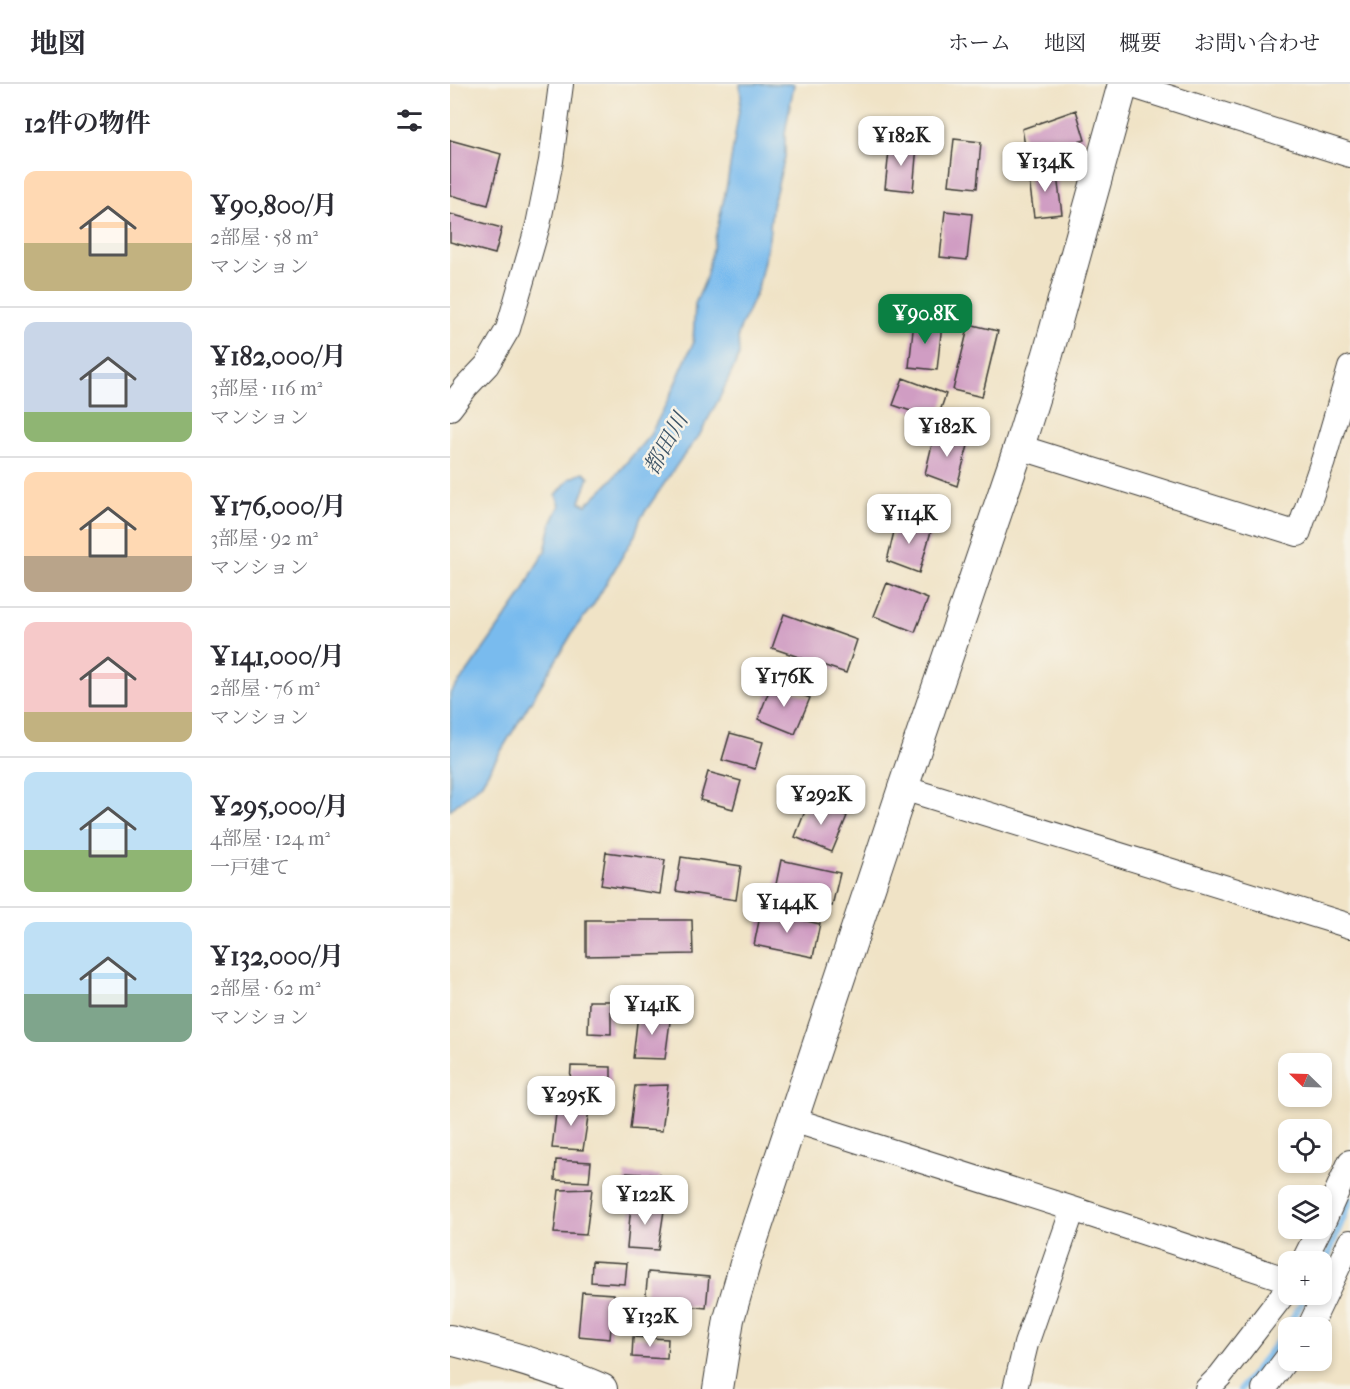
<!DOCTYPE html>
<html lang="ja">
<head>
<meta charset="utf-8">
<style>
  body { margin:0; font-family:"IM FELL French Canon","Noto Serif JP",serif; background:#f2f2f3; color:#2b2b33; height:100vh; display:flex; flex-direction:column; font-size:22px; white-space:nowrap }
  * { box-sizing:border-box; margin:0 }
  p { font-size:20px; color:#7c7c81 }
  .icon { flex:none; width:33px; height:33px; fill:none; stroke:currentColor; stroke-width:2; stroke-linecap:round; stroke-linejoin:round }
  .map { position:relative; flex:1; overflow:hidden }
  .drawer { display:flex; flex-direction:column; background:#fff; width:450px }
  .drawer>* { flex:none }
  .needle { width:39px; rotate:293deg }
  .tools { position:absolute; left:828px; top:969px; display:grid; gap:12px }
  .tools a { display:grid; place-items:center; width:54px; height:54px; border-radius:12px; background:#fff; box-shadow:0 3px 9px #0003; font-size:30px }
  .price { position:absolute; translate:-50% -51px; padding:0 14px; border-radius:12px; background:#fff; color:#222; font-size:20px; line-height:39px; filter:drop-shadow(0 2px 3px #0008) }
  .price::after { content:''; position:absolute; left:50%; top:36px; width:18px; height:14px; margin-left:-9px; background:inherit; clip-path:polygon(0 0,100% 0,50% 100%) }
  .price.selected { background:#0b8043; color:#fff }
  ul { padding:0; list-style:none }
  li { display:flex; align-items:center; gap:18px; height:150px; padding:0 24px }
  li+li { border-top:2px solid #e1e1e2 }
  li span { display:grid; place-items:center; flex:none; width:168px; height:120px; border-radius:12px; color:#555 }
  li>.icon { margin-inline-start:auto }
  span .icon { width:72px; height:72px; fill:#fffc; stroke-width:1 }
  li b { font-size:26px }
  h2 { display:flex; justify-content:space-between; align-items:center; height:72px; padding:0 24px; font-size:26px }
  header { display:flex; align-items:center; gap:36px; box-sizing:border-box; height:84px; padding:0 30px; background:#fff; border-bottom:2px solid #e1e1e2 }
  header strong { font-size:28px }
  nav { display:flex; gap:33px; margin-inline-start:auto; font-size:21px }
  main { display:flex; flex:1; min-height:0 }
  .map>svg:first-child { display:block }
  .water { fill:#79bbee; stroke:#4a6c85; stroke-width:1.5 }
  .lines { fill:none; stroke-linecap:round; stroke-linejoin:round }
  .stream { stroke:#79bbee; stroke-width:7 }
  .building { fill:#d09dc3 }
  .minor-casing { stroke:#3c3a36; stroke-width:26 }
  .tertiary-casing { stroke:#3c3a36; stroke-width:32 }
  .minor { stroke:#fff; stroke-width:24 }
  .tertiary { stroke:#fff; stroke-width:30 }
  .labels { text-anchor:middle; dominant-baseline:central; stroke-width:5; stroke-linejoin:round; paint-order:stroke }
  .water-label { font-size:22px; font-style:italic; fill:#3d5466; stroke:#f7f3e8 }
</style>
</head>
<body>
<header>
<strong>地図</strong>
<nav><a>ホーム</a><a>地図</a><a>概要</a><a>お問い合わせ</a></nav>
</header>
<main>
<section class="drawer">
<h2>12件の物件<svg class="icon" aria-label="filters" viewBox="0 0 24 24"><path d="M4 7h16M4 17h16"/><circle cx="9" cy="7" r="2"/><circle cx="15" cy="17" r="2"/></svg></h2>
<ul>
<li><span style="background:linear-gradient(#ffd9b3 60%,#c2b280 0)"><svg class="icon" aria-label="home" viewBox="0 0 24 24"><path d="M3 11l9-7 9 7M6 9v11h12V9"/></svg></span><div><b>¥90,800/月</b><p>2部屋 · 58 m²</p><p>マンション</p></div></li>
<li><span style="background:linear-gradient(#c9d6e8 75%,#8fb573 0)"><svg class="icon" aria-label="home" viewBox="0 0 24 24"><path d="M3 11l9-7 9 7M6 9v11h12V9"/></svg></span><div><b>¥182,000/月</b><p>3部屋 · 116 m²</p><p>マンション</p></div></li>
<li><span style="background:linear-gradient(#ffd9b3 70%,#b9a48a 0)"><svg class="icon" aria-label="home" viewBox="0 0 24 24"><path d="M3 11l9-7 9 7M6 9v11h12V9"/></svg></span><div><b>¥176,000/月</b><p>3部屋 · 92 m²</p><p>マンション</p></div></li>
<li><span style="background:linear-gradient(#f6c9c9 75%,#c2b280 0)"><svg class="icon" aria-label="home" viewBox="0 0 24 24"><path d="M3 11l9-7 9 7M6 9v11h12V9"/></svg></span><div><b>¥141,000/月</b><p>2部屋 · 76 m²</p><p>マンション</p></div></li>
<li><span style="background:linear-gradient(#bfe0f5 65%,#8fb573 0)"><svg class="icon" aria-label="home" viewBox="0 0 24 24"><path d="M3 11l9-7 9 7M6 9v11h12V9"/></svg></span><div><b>¥295,000/月</b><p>4部屋 · 124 m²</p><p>一戸建て</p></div></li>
<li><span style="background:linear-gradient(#bfe0f5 60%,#7fa58c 0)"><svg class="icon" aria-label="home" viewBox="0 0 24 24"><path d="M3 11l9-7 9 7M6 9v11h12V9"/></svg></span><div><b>¥132,000/月</b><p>2部屋 · 62 m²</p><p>マンション</p></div></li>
</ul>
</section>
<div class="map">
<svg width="900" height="1305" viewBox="0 0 900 1305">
  <rect width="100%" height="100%" fill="#f7f3e8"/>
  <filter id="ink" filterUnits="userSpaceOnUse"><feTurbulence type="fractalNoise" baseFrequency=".0167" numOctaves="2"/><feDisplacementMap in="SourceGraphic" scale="12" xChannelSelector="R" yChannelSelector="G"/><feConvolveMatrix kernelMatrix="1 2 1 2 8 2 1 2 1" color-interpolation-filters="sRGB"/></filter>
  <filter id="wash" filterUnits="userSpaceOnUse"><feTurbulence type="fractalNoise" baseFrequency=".008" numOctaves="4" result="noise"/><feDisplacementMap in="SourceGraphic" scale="24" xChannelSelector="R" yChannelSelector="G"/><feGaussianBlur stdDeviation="1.35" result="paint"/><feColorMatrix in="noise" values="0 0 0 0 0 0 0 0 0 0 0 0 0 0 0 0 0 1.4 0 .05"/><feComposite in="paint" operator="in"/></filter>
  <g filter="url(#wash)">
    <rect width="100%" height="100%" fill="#f0e3c6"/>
    <path class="water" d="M290,0H344L335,49V73L322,123L319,154L308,204L288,250L289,272L271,311L249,352L231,375L190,435L185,451L144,520L126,543L31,700L0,726V609L16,590L72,510L84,485L95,468L101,440L110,421L106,411L119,395L134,388L139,393L130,418L136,421L158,400L200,351L216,320L243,259L245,220L255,197L266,150L277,100L291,14Z"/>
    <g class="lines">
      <path class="stream" d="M872,1187L900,1116
        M791,1305L831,1254L857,1210"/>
    </g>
    <g id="blocks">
      <path class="building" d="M626,26L635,56L577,73L572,45Z
        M504,55L531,58L527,104L499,101Z
        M0,56L51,70L38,121L0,111Z
        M440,58L467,61L463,107L435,104Z
        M606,84L612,130L584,133L578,87Z
        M495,127L522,130L517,176L490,173Z
        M0,130L52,144L45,170L0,158Z
        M464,237L492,240L487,286L459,283Z
        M519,240L548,247L532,313L503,306Z
        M453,294L496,310L487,336L443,321Z
        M485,348L519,358L507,402L475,390Z
        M447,435L482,444L469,489L437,477Z
        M437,499L478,515L465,548L424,532Z
        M334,530L407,556L396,589L322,564Z
        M322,599L360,614L345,650L308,635Z
        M280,649L313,658L305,685L272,676Z
        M258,688L291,697L283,725L250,716Z
        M359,717L397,732L382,768L345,753Z
        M156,768L215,776L210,810L151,801Z
        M231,773L291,782L286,816L226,807Z
        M331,776L390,789L382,822L324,810Z
        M311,827L370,840L363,873L304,861Z
        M136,836H242L243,870L136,872Z
        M139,917H161V950L138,949Z
        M188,930H221L215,975L183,974Z
        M121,982L161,983V1002L140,1001V1016L108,1015V998L120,999Z
        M218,1001L212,1047L180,1045L185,1002Z
        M140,1020L133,1066L102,1064L107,1021Z
        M106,1076L141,1078L139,1098L105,1096Z
        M175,1089L210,1091L209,1111L174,1109Z
        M142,1105L136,1151L104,1149L109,1106Z
        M215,1120L208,1166L177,1164L181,1121Z
        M142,1177L177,1179L175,1200L141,1198Z
        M198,1188L259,1193L256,1224L195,1218Z
        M132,1208L164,1210L160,1255L128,1252Z
        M183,1253L218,1255L217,1275L182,1273Z"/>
    </g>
  </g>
  <g filter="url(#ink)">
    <use href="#blocks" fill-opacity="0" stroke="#3c3a36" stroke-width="1.5"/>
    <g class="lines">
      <g class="minor-casing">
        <path id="minor" d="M677,0L900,71
          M0,324L16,303L37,281L58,245L88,141L101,77L111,0
          M569,363L848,450L873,377L900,284
          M453,704L900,842
          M343,1036L623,1125L838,1196
          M872,1141L900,1078
          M853,1178L870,1144
          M859,1244L900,1158
          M565,1305L576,1260L623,1125
          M757,1305L770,1292L838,1204
          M814,1305L838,1273"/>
      </g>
      <g class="tertiary-casing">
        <path id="tertiary" d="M0,1256C52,1269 103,1284 152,1305
          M268,1305L279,1235L297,1173L453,704L569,363L598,270L673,0"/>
      </g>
      <use href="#minor" class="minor"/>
      <use href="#tertiary" class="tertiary"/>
    </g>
  </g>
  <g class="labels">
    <g class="water-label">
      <text transform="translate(216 360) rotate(-61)">都田川</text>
    </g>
  </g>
</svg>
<div class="tools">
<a><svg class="needle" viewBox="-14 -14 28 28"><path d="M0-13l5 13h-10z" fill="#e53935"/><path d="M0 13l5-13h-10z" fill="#7c7c81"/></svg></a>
<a><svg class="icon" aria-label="locate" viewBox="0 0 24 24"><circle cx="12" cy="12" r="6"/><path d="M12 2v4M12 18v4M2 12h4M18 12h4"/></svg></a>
<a><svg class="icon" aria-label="layers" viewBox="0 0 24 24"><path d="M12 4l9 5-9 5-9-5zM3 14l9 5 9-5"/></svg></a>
<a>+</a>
<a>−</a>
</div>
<b class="price" style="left:451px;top:83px">¥182K</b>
<b class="price" style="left:595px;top:109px">¥134K</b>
<b class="price selected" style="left:475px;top:261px">¥90.8K</b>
<b class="price" style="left:497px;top:374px">¥182K</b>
<b class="price" style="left:459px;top:461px">¥114K</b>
<b class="price" style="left:334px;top:624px">¥176K</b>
<b class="price" style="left:371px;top:742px">¥292K</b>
<b class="price" style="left:337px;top:850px">¥144K</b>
<b class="price" style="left:202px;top:952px">¥141K</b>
<b class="price" style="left:121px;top:1043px">¥295K</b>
<b class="price" style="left:195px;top:1142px">¥122K</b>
<b class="price" style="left:200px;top:1264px">¥132K</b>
</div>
</main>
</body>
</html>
